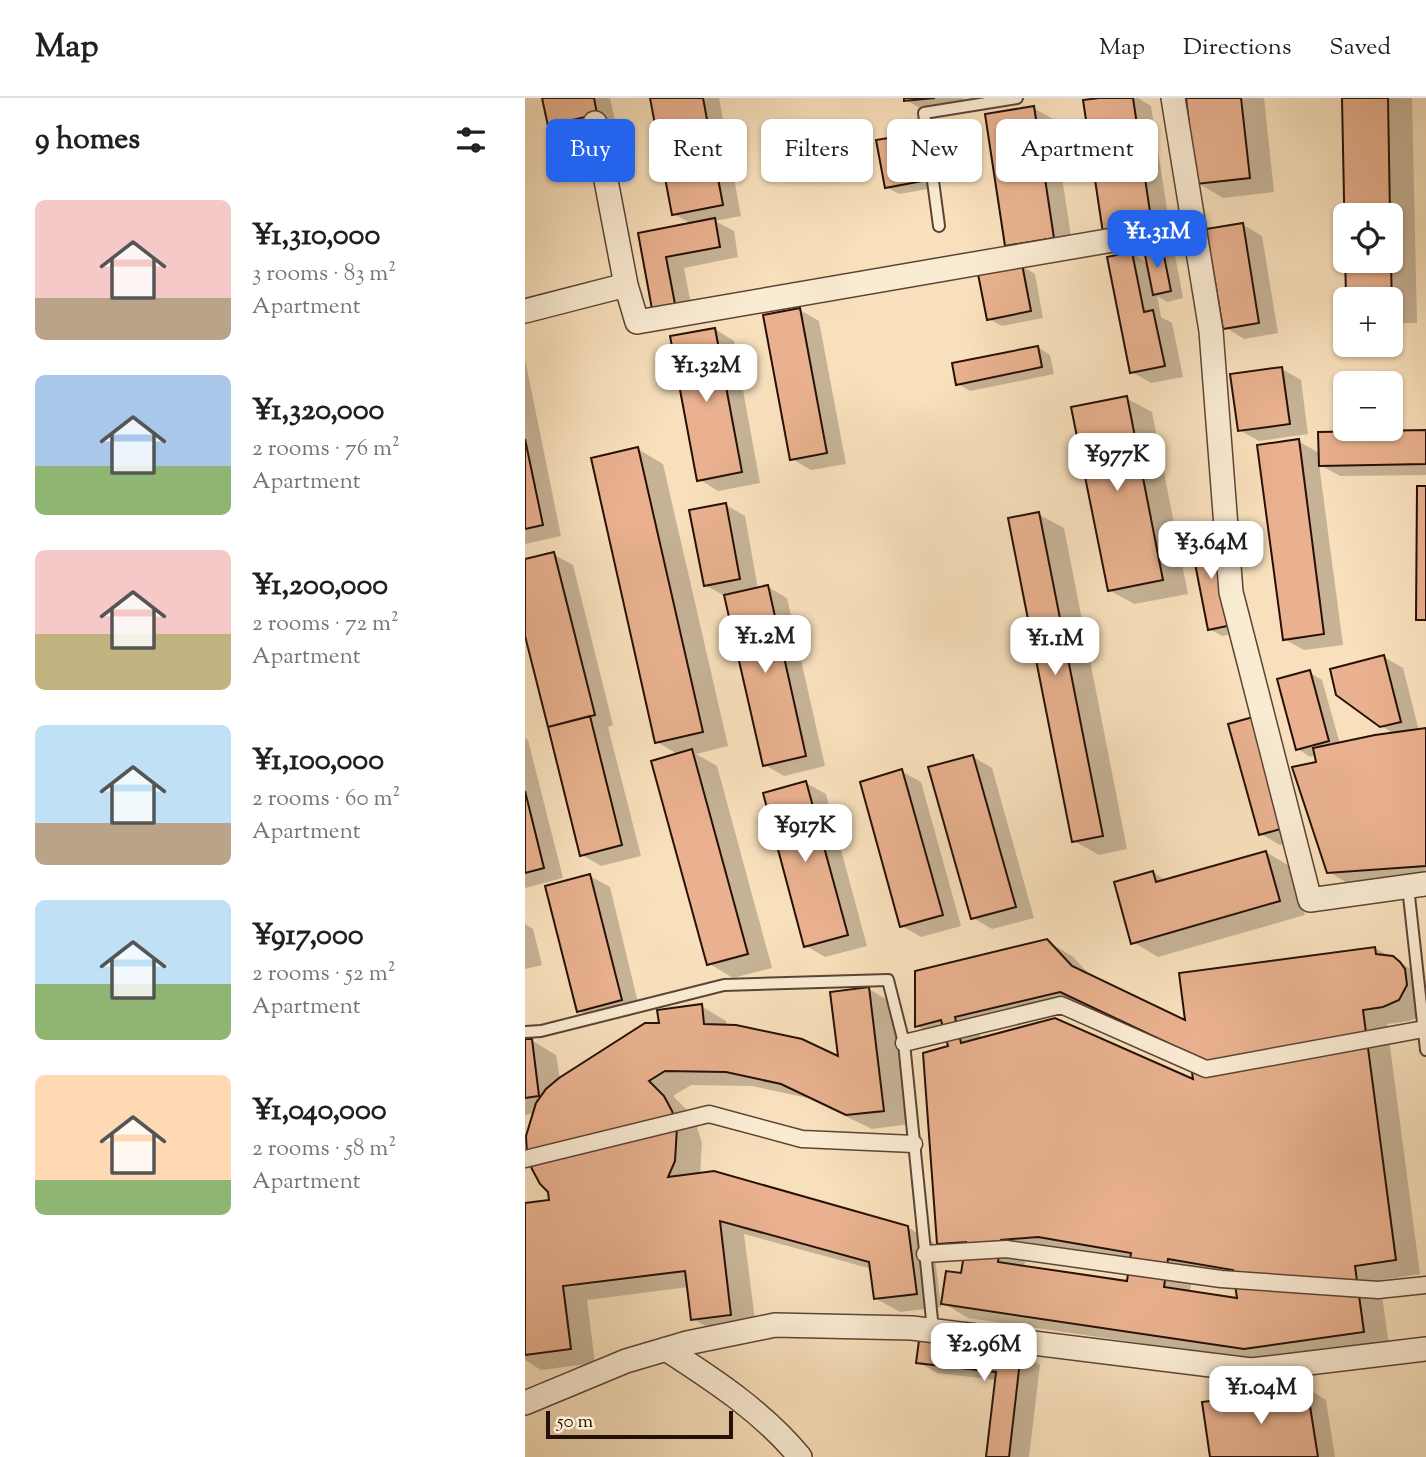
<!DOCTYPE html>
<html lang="en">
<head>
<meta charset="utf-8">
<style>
  body { margin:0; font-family:"Sorts Mill Goudy",serif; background:#f2f2f2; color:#202124; height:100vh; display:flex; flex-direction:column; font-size:26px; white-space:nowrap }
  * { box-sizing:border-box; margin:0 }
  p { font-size:23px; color:#757577 }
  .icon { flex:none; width:38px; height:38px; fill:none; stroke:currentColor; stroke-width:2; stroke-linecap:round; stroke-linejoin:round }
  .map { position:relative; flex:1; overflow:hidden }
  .details { display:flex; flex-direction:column; background:#fff; width:525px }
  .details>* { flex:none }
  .banner { position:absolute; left:21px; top:21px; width:665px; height:63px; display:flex; gap:14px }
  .controls { position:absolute; left:808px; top:105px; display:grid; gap:14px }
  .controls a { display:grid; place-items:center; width:70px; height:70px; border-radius:10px; background:#fff; box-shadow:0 2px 5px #0004; font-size:35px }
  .scale { position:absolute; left:21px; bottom:18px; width:187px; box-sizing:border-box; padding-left:7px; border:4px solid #271008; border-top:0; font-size:19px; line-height:24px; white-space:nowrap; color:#271008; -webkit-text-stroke:5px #faebd3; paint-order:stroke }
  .price { position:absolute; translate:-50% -60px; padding:0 16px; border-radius:14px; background:#fff; color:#222; font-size:23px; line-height:46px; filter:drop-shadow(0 2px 4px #0008) }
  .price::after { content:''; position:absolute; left:50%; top:42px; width:21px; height:16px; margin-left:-10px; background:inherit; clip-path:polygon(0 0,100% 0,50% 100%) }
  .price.active { background:#2563eb; color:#fff }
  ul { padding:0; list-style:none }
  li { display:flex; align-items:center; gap:21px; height:175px; padding:0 35px }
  li span { display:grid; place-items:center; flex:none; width:196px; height:140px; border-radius:10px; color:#555 }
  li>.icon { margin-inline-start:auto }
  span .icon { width:84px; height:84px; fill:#fffc; stroke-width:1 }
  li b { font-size:30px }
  h2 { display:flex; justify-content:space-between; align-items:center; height:84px; padding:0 35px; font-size:30px }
  .tag { padding:0 24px; border-radius:10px; background:#fff; box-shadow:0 2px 5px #0004; font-size:24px; line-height:63px }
  .tag.active { background:#2563eb; color:#fff }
  header { display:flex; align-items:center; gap:42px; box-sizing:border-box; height:98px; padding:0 35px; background:#fff; border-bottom:2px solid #e0e0e0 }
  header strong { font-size:33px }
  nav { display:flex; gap:38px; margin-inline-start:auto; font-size:24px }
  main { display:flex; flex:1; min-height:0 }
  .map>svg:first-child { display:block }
  .shadow { fill:#0003; fill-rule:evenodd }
  .building { fill:#e9b18f; stroke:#271008; stroke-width:2; fill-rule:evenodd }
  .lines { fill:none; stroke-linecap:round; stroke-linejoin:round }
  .service-casing { stroke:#5b4435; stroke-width:14 }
  .pedestrian-casing { stroke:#5b4435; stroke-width:19 }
  .minor-casing { stroke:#5b4435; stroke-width:26 }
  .service { stroke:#faebd3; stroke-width:10 }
  .pedestrian { stroke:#faebd3; stroke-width:16 }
  .minor { stroke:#faebd3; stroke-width:23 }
</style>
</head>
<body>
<header>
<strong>Map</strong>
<nav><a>Map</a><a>Directions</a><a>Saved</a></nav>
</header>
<main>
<section class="details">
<h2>9 homes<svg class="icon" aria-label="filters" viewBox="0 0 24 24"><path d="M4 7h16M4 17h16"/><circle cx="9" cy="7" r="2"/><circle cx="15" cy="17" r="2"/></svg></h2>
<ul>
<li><span style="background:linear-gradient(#f6c9c9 70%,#b9a48a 0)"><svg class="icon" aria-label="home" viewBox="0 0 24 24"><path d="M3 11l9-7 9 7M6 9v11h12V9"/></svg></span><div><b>¥1,310,000</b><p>3 rooms · 83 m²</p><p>Apartment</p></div></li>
<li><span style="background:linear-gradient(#a9c7e8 65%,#8fb573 0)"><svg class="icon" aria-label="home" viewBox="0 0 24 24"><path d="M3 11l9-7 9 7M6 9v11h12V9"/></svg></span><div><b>¥1,320,000</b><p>2 rooms · 76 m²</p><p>Apartment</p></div></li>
<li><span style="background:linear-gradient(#f6c9c9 60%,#c2b280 0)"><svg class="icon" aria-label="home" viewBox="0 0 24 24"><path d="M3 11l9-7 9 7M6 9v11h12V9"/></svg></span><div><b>¥1,200,000</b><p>2 rooms · 72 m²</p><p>Apartment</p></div></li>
<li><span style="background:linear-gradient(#bfe0f5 70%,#b9a48a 0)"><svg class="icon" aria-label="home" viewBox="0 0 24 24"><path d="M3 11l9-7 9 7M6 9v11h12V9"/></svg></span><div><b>¥1,100,000</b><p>2 rooms · 60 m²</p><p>Apartment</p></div></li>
<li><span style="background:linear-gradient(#bfe0f5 60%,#8fb573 0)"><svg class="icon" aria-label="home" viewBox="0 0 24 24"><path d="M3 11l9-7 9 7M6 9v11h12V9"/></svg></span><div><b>¥917,000</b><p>2 rooms · 52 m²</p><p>Apartment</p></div></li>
<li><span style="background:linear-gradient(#ffd9b3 75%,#8fb573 0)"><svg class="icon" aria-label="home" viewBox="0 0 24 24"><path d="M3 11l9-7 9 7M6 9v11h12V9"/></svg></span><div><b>¥1,040,000</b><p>2 rooms · 58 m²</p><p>Apartment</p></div></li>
</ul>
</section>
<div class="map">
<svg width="901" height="1359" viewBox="0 0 901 1359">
  <rect width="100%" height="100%" fill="#f8e0bc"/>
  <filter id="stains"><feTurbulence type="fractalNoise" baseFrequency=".00286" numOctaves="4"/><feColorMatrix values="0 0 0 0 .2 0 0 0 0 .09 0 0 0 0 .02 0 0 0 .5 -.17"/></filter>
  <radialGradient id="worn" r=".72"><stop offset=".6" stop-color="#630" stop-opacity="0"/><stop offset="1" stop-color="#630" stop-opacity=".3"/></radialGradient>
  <path class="shadow" d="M19,0H85L91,27L44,38L25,26Z
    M127,0H194L216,118L190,123L209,133L213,159L159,170L168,217L148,221L115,136L167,126L149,116Z
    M381,0H438L439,9L400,13L381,2Z
    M585,0H613L626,8L646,137L599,145Z
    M663,0H739L749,94L698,100L673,85Z
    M819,0H887L892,225H866V201H823L822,163H866V117H821Z
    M508,10L528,21L548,151L501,158L482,147Z
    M394,36L407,44L415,89L374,96L361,89Z
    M717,126L737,138L753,235L719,241L700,229Z
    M637,150L650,157L658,200L642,204L632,198L636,219L647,225L658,279L626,285L607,274V156L623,165Z
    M497,168L510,176L518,220L477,228L464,221Z
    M275,212L294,223L321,366L286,372L267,361Z
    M190,231L209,243L235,385L193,393L174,381Z
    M513,249L525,257L529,276L445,293L433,286Z
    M0,261L36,438L0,446Z
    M757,271L776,282L783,336L734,343L714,332Z
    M601,300L627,314L663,496L609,506L584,492Z
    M901,334V377L815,378L794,366L818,547L779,552L759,541L773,343L796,356Z
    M113,351L138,366L203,648L171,656L192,668L247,870L208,880L183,865L154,657L132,644Z
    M201,407L220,418L233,491L243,489L262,500L300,668L259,678L240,667L200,498L180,487Z
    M513,416L539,430L602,751L574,757L549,743Z
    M689,437L719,534L697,538L684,531Z
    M28,456L48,467L88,627L83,629L116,758L76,768L57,757L0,530V463Z
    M859,559L878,570L894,633L901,632V783L829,789L804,774L792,657L785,659L773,651L784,574L797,582L815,646L870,636L856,628Z
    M705,627L778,741L755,747L736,736Z
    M0,640L3,642L38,780L0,790Z
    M448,659L467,670L509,820L467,831L448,820Z
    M376,673L396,684L436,828L396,839L377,828Z
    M281,685L301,696L342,848L300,859L281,848Z
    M741,754L766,769L780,817L633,859L608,844L628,774L642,783Z
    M65,778L85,789L115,913L73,924L53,912Z
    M0,826L8,831L17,867L0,871Z
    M522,843L547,858L568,880L662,925L850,850L893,875L901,883V912L899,916L884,923L862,926L895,1176L855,1182L864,1248L745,1264L443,1220L418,1205L437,1177L440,1161L414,1145L425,949L423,941L417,942L392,928ZM561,908L666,957L670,984L456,941L454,933ZM501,1155L607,1164L604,1185L499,1170ZM668,1174L711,1181L714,1202L665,1194Z
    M344,891L369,906L384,1026L347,1031L283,1000L227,988L166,987L148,998L164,1014L172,1029L177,1045L175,1077L382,1129L408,1144L416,1209L375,1214L350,1200L347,1171L219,1136L231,1230L193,1235L168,1221L164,1189L62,1202L70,1265L16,1272L0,1262V1107L26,1104L10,1015L0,1017V943L6,942L31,957L35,981L176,908L201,923L202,928L315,961Z
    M396,1244L496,1255L515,1267L504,1359H463L472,1282L412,1275L393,1264Z
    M782,1290L801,1302L810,1359H687Z"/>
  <path class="building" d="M17,0H69L72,16L23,28Z
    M125,0H178L198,107L147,117Z
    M379,0H410L379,3Z
    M574,0H608L627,127L578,135L558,2Z
    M661,0H716L725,80L671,86Z
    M817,0H863L865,117H821V163H866L867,211L866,201H821Z
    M509,8L529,140L480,148L460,16Z
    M394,35L403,82L360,90L351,42Z
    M190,120L195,149L141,159L150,206L127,211L113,135Z
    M718,125L734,225L698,231L681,131Z
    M637,148L646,193L628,197L619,152Z
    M607,154L619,214L628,212L640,268L605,275L582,159Z
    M497,166L506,213L462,222L453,176Z
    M275,210L302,355L265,362L238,217Z
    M190,230L217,374L172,383L145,238Z
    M513,248L517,269L431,287L427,265Z
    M757,269L765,326L713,333L705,276Z
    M602,298L638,482L583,493L546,309Z
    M901,332V366L794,368L793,334Z
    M0,341L18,427L0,431Z
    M774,341L799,536L758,542L732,347Z
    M113,349L178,634L130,645L66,360Z
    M892,388H901V522H891Z
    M201,405L215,481L179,488L164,412Z
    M514,414L578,738L547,744L483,420Z
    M690,435L707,527L683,532L665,440Z
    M29,454L70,617L23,629L0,538V461Z
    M243,487L281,658L238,668L199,497Z
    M859,557L876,624L855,629L811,597L805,571Z
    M785,572L804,643L771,652L752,581Z
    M65,618L97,747L55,758L23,629Z
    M728,619L759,730L734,737L703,626Z
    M901,630V768L802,775L767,669L791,664L788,650L850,637Z
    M167,651L223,856L182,867L126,663Z
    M448,657L491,809L446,821L403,669Z
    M377,671L418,817L375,829L335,684Z
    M281,683L323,837L279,849L238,695Z
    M0,693L19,770L0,775Z
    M741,753L755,803L606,846L589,784L628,773L631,784Z
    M65,776L97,902L52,914L20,788Z
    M522,841L547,868L660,922L654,875L850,849L851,856L868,858L875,864L880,871L882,887L874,902L858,909L838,912L871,1162L830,1168L839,1234L719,1251L416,1206L421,1173L436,1175L441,1144L412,1146L398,955L423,948L416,922L390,929V873ZM535,894L664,955L668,981L530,920L436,945L430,919ZM513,1139L606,1155L602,1183L473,1164L476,1142ZM643,1161L708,1172L712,1200L639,1189Z
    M344,889L359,1013L321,1017L256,986L201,974L140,973L124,983L139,998L147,1013L152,1029L150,1063L143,1079L189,1073L383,1128L392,1196L349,1201L344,1164L195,1123L206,1217L166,1222L160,1173L38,1188L46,1251L0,1257V1105L24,1102L23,1094L15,1086L7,1071L2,1055L1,1038L11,1005L21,991L34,980L120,925H134L132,912L177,906L179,926L211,927L277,941L313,958L305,894Z
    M0,941H7L14,998L0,1000Z
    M394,1242L496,1254L484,1359H461L471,1274L391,1265Z
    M782,1289L793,1359H685L677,1304Z"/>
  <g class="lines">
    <g class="service-casing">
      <path id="service" d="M414,128L399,15L492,0
        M883,789L901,952
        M0,934L16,933L199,887L363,882L379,945L408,1232"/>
    </g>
    <g class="pedestrian-casing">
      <path id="pedestrian" d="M379,945L536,907L681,971L899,931
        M0,1061L184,1016L277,1041L389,1046
        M400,1156L481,1151L696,1181L853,1192L901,1187"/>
    </g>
    <g class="minor-casing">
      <path id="minor" d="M648,0L686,233L706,494L785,802L901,786
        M70,25L101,187L112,224L669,128
        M0,213L101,187
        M141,1251C189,1282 238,1314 275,1359
        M0,1305L101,1263L162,1245L250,1227L387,1230L726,1272L901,1251"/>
    </g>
    <use href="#service" class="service"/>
    <use href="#pedestrian" class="pedestrian"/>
    <use href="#minor" class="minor"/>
  </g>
  <rect width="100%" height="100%" filter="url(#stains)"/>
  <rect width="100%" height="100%" fill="url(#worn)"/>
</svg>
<div class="controls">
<a><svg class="icon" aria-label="locate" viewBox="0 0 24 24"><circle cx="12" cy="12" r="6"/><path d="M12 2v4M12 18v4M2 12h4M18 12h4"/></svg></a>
<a>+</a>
<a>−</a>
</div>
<div class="scale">50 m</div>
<b class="price active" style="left:632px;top:172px">¥1.31M</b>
<b class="price" style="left:181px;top:306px">¥1.32M</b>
<b class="price" style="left:592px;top:395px">¥977K</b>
<b class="price" style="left:686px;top:483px">¥3.64M</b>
<b class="price" style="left:240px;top:577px">¥1.2M</b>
<b class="price" style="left:530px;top:579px">¥1.1M</b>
<b class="price" style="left:280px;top:766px">¥917K</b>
<b class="price" style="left:459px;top:1285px">¥2.96M</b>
<b class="price" style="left:736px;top:1328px">¥1.04M</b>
<div class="banner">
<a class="tag active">Buy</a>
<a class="tag">Rent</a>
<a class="tag">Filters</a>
<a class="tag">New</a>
<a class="tag">Apartment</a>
</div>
</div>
</main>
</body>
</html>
